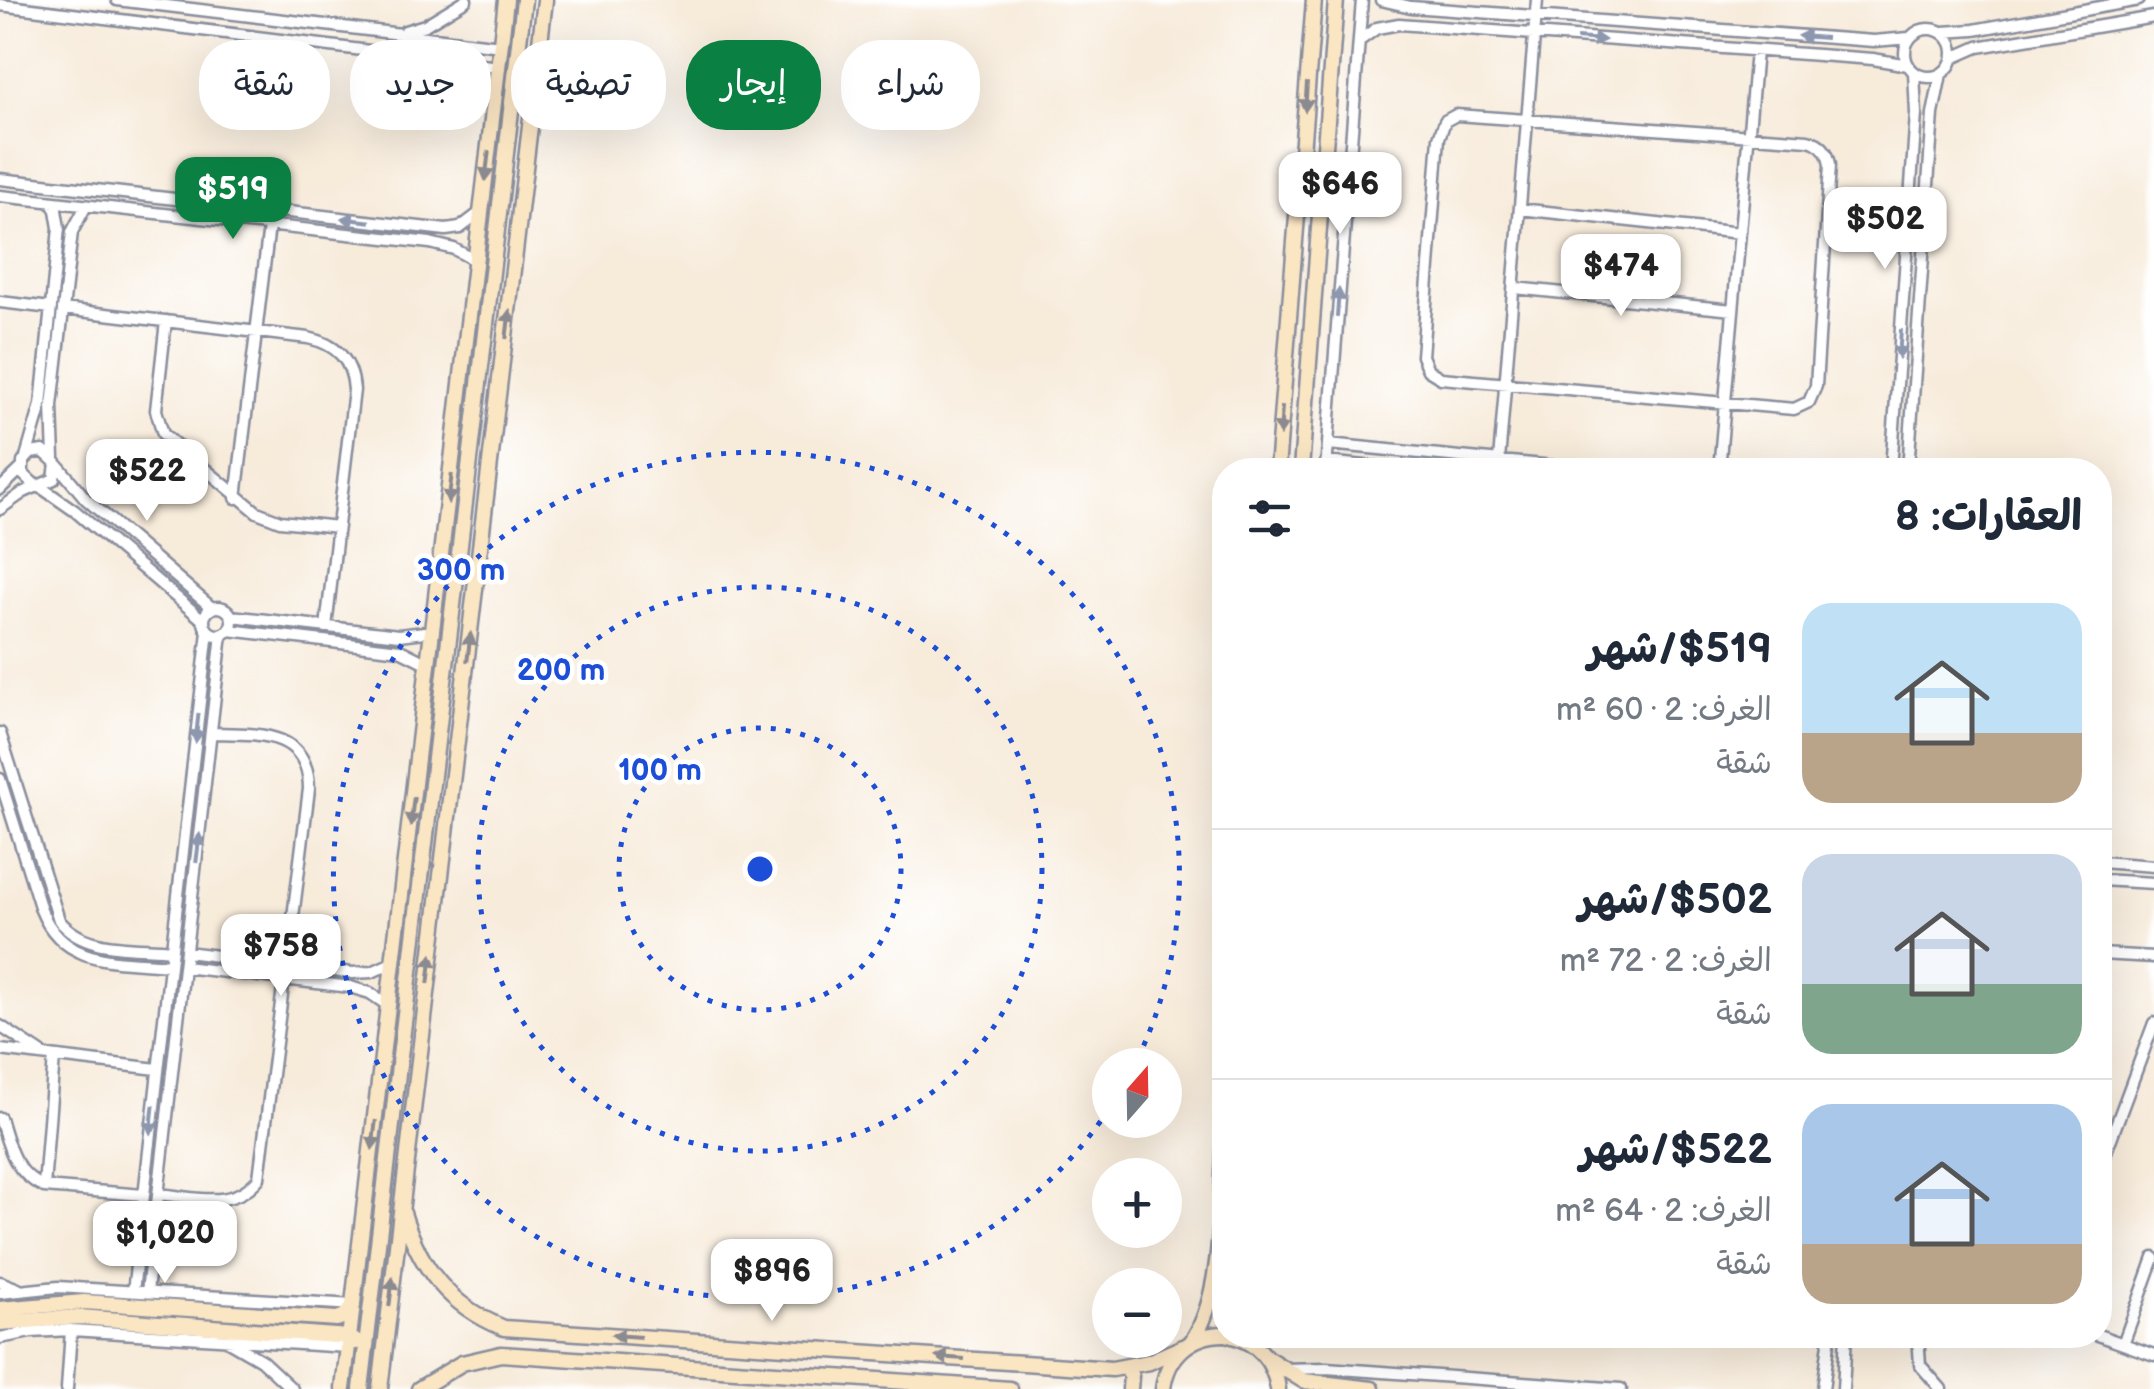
<!DOCTYPE html>
<html lang="ar">
<head>
<meta charset="utf-8">
<style>
  body { margin:0; font-family:"Balsamiq Sans","Playpen Sans Arabic",sans-serif; background:#f6f6f7; color:#1f2937; direction:rtl; height:100vh; display:flex; flex-direction:column; font-size:38px; white-space:nowrap }
  * { box-sizing:border-box; margin:0 }
  p { font-size:32px; color:#747a83 }
  .icon { flex:none; width:55px; height:55px; fill:none; stroke:currentColor; stroke-width:2; stroke-linecap:round; stroke-linejoin:round }
  .map { position:relative; flex:1; overflow:hidden; direction:ltr }
  .details { position:absolute; left:1212px; top:458px; width:900px; height:890px; display:flex; flex-direction:column; background:#fff; border-radius:40px; box-shadow:0 10px 40px #0002; direction:rtl }
  .details>* { flex:none }
  .top-card { position:absolute; left:30px; top:40px; width:950px; height:90px; direction:rtl; display:flex; gap:20px }
  .needle { width:65px; rotate:20deg }
  .controls { position:absolute; left:1092px; top:1048px; display:grid; gap:20px }
  .controls a { display:grid; place-items:center; width:90px; height:90px; border-radius:50%; background:#fff; box-shadow:0 10px 40px #0002; font-size:50px }
  .price { position:absolute; translate:-50% -85px; padding:0 22px; border-radius:20px; background:#fff; color:#222; font-size:32px; line-height:65px; filter:drop-shadow(0 2px 5px #0008) }
  .price::after { content:''; position:absolute; left:50%; top:60px; width:30px; height:22px; margin-left:-15px; background:inherit; clip-path:polygon(0 0,100% 0,50% 100%) }
  .price.current { background:#0b8043; color:#fff }
  ul { padding:0; list-style:none }
  li { display:flex; align-items:center; gap:30px; height:250px; padding:0 30px }
  li+li { border-top:2px solid #e0e1e3 }
  li span { display:grid; place-items:center; flex:none; width:280px; height:200px; border-radius:30px; color:#555 }
  li>.icon { margin-inline-start:auto }
  span .icon { width:120px; height:120px; fill:#fffc; stroke-width:1 }
  li b { font-size:42px }
  h2 { display:flex; justify-content:space-between; align-items:center; height:120px; padding:0 30px; font-size:42px }
  .chip { padding:0 35px; border-radius:40px; background:#fff; box-shadow:0 10px 40px #0002; font-size:35px; line-height:90px }
  .chip.current { background:#0b8043; color:#fff }
  .map>svg:first-child { display:block }
  .lines { fill:none; stroke-linecap:round; stroke-linejoin:round }
  .street-casing { stroke:#898d9c; stroke-width:15 }
  .secondary-casing { stroke:#898d9c; stroke-width:19 }
  .street { stroke:#fff; stroke-width:10 }
  .secondary { stroke:#fbe6c4; stroke-width:14 }
  .oneway { fill:#8d97ae }
  .oneway2 { fill:#8b8a91 }
  .ring { fill:none; stroke:#1d4ed8; stroke-width:5; stroke-dasharray:5 10 }
  .centre { fill:#1d4ed8; stroke:#fff; stroke-width:5 }
  .ring-label { font-size:30px; text-anchor:middle; font-weight:bold; fill:#1d4ed8; stroke:#fff; stroke-width:9; stroke-linejoin:round; paint-order:stroke }
</style>
</head>
<body>
<div class="map">
<svg width="2154" height="1389" viewBox="0 0 2154 1389">
  <rect width="100%" height="100%" fill="#fff"/>
  <filter id="ink" filterUnits="userSpaceOnUse"><feTurbulence type="fractalNoise" baseFrequency=".01" numOctaves="2"/><feDisplacementMap in="SourceGraphic" scale="20" xChannelSelector="R" yChannelSelector="G"/><feConvolveMatrix kernelMatrix="1 2 1 2 8 2 1 2 1" color-interpolation-filters="sRGB"/></filter>
  <filter id="wash" filterUnits="userSpaceOnUse"><feTurbulence type="fractalNoise" baseFrequency=".0048" numOctaves="4" result="noise"/><feDisplacementMap in="SourceGraphic" scale="40" xChannelSelector="R" yChannelSelector="G"/><feGaussianBlur stdDeviation="2.25" result="paint"/><feColorMatrix in="noise" values="0 0 0 0 0 0 0 0 0 0 0 0 0 0 0 0 0 1.4 0 .05"/><feComposite in="paint" operator="in"/></filter>
  <g filter="url(#wash)">
    <rect width="100%" height="100%" fill="#f7ebda"/>
  </g>
  <g filter="url(#ink)">
    <g class="lines">
      <g class="street-casing">
        <path id="street" d="M117,0L501,46
          M1381,0L1411,7L1874,41L1909,38
          M0,5L499,67
          M1905 53a24 24 0 1 1 48 0a24 24 0 1 1-48 0Z
          M405,31L425,25L466,0
          M1943,32L1974,30L2139,0
          M1359,41L1377,28L1399,24L1873,59L1908,65
          M1953,58L1978,47L2154,17
          M1456,115L1808,140C1821,143 1828,151 1830,165L1816,386L1809,402L1794,409L1441,378L1428,370L1422,356L1439,138L1445,121Z
          M0,179L446,230L460,228L481,212
          M0,196L430,243L454,249L476,261
          M1520,209L1740,233
          M1514,288L1733,310
          M0,302L51,308
          M63,309L308,338C337,344 352,360 354,390L326,627
          M166,321L156,410L163,434L257,512L280,521L338,527
          M1328,444L1594,470
          M26,457L41,405L59,228L56,210L51,202
          M54,458L52,406L72,232L86,206
          M1499,461L1537,0
          M1326,462L1404,470
          M56,463L86,499L212,608
          M1326,470L1362,0
          M1719,470L1756,51
          M1891,470L1916,114L1914,72
          M1908,470L1933,114L1941,74
          M39,486L75,511L203,620
          M0,489L22,468
          M236,498L269,226
          M0,509L24,492L54,479L56,463L43,451L31,453L23,462V474L36,486
          M204 621a14 14 0 1 1 28 0a14 14 0 1 1-28 0Z
          M231,616L399,635L433,631
          M229,630L400,650L430,665
          M0,733L59,920C84,952 134,946 171,950
          M211,733C255,734 309,729 309,789L287,965
          M0,779L41,910C64,967 117,960 170,965
          M2100,862L2154,866
          M2100,880L2154,883
          M186,952L352,973L372,972L394,962
          M2100,954L2154,957
          M184,967L350,987L370,993L389,1006
          M0,1026L41,1053
          M0,1050L157,1069
          M0,1118C9,1148 14,1173 44,1187L144,1195
          M2100,1168L2154,1023
          M44,1187L54,1057
          M158,1194C196,1197 232,1211 259,1178L284,979
          M0,1282L18,1289
          M133,1292L208,631
          M147,1292L222,634
          M0,1293L58,1287L354,1305
          M1918,1335L1920,1365L1941,1389
          M2098,1335L2154,1355
          M0,1338L31,1332L71,1330L348,1347
          M228,1341L261,1360L292,1389
          M2123,1344L2154,1258
          M1282,1369L1326,1368L1621,1389
          M67,1389L71,1330
          M1823,1389L1830,1335
          M1843,1389L1846,1335"/>
      </g>
      <g class="secondary-casing">
        <path id="secondary" d="M1277,470L1314,0
          M1301,470L1336,0
          M403,1213C420,1268 449,1306 504,1328L1112,1369L1149,1362L1183,1347
          M0,1309L84,1302L337,1319L345,1316L353,1306
          M0,1323L79,1317L349,1337L356,1342
          M1229,1335C1258,1342 1274,1360 1278,1389
          M1192,1341C1225,1293 1220,1198 1225,1139
          M1267,1358L1304,1381L1372,1389
          M1126,1367L1131,1376L1130,1389
          M343,1389L506,0
          M361,1389L524,0
          M380,1389L545,0
          M419,1389L462,1363L501,1354L1010,1389
          M1163,1389C1167,1355 1191,1334 1225,1334"/>
      </g>
      <use href="#street" class="street"/>
      <use href="#secondary" class="secondary"/>
    </g>
    <defs><path id="oneway-solid" d="M-6-.8H1V-3.2L6.5 0L1 3.2V.8H-6Z" transform="scale(2.5)"/></defs>
    <g class="oneway">
      <use href="#oneway-solid" transform="translate(1812 37) rotate(-176)"/>
      <use href="#oneway-solid" transform="translate(1591 39) rotate(4)"/>
      <use href="#oneway-solid" transform="translate(356 220) rotate(-173)"/>
      <use href="#oneway-solid" transform="translate(1338 303) rotate(-86)"/>
      <use href="#oneway-solid" transform="translate(1900 344) rotate(94)"/>
      <use href="#oneway-solid" transform="translate(197 728) rotate(96)"/>
      <use href="#oneway-solid" transform="translate(198 848) rotate(-83)"/>
      <use href="#oneway-solid" transform="translate(152 1120) rotate(96)"/>
    </g>
    <g class="oneway2">
      <use href="#oneway-solid" transform="translate(1306 97) rotate(94)"/>
      <use href="#oneway-solid" transform="translate(487 166) rotate(97)"/>
      <use href="#oneway-solid" transform="translate(508 324) rotate(-83)"/>
      <use href="#oneway-solid" transform="translate(1281 421) rotate(94)"/>
      <use href="#oneway-solid" transform="translate(450 489) rotate(97)"/>
      <use href="#oneway-solid" transform="translate(469 647) rotate(-83)"/>
      <use href="#oneway-solid" transform="translate(412 812) rotate(97)"/>
      <use href="#oneway-solid" transform="translate(430 969) rotate(-83)"/>
      <use href="#oneway-solid" transform="translate(374 1135) rotate(97)"/>
      <use href="#oneway-solid" transform="translate(391 1292) rotate(-83)"/>
      <use href="#oneway-solid" transform="translate(626 1336) rotate(-176)"/>
      <use href="#oneway-solid" transform="translate(950 1358) rotate(-176)"/>
    </g>
  </g>
  <g class="ring">
    <circle cx="760" cy="869" r="141"/>
    <circle cx="760" cy="869" r="282"/>
    <path d="M1109 1109A423 423 0 1 1 1135 1064"/>
  </g>
  <circle cx="760" cy="869" r="15" class="centre"/>
  <g class="ring-label">
    <text x="461" y="580">300 m</text>
    <text x="561" y="680">200 m</text>
    <text x="660" y="780">100 m</text>
  </g>
</svg>
<div class="controls">
<a><svg class="needle" viewBox="-14 -14 28 28"><path d="M0-13l5 13h-10z" fill="#e53935"/><path d="M0 13l5-13h-10z" fill="#747a83"/></svg></a>
<a>+</a>
<a>−</a>
</div>
<b class="price" style="left:1340px;top:237px">$646</b>
<b class="price current" style="left:233px;top:242px">$519</b>
<b class="price" style="left:1885px;top:272px">$502</b>
<b class="price" style="left:1621px;top:319px">$474</b>
<b class="price" style="left:147px;top:524px">$522</b>
<b class="price" style="left:281px;top:999px">$758</b>
<b class="price" style="left:165px;top:1286px">$1,020</b>
<b class="price" style="left:772px;top:1324px">$896</b>
<div class="top-card">
<a class="chip">شراء</a>
<a class="chip current">إيجار</a>
<a class="chip">تصفية</a>
<a class="chip">جديد</a>
<a class="chip">شقة</a>
</div>
<section class="details">
<h2>العقارات: 8<svg class="icon" aria-label="filters" viewBox="0 0 24 24"><path d="M4 7h16M4 17h16"/><circle cx="9" cy="7" r="2"/><circle cx="15" cy="17" r="2"/></svg></h2>
<ul>
<li><span style="background:linear-gradient(#bfe0f5 65%,#b9a48a 0)"><svg class="icon" aria-label="home" viewBox="0 0 24 24"><path d="M3 11l9-7 9 7M6 9v11h12V9"/></svg></span><div><b>$519/شهر</b><p>الغرف: 2 · 60 m²</p><p>شقة</p></div></li>
<li><span style="background:linear-gradient(#c9d6e8 65%,#7fa58c 0)"><svg class="icon" aria-label="home" viewBox="0 0 24 24"><path d="M3 11l9-7 9 7M6 9v11h12V9"/></svg></span><div><b>$502/شهر</b><p>الغرف: 2 · 72 m²</p><p>شقة</p></div></li>
<li><span style="background:linear-gradient(#a9c7e8 70%,#b9a48a 0)"><svg class="icon" aria-label="home" viewBox="0 0 24 24"><path d="M3 11l9-7 9 7M6 9v11h12V9"/></svg></span><div><b>$522/شهر</b><p>الغرف: 2 · 64 m²</p><p>شقة</p></div></li>
</ul>
</section>
</div>
</body>
</html>
